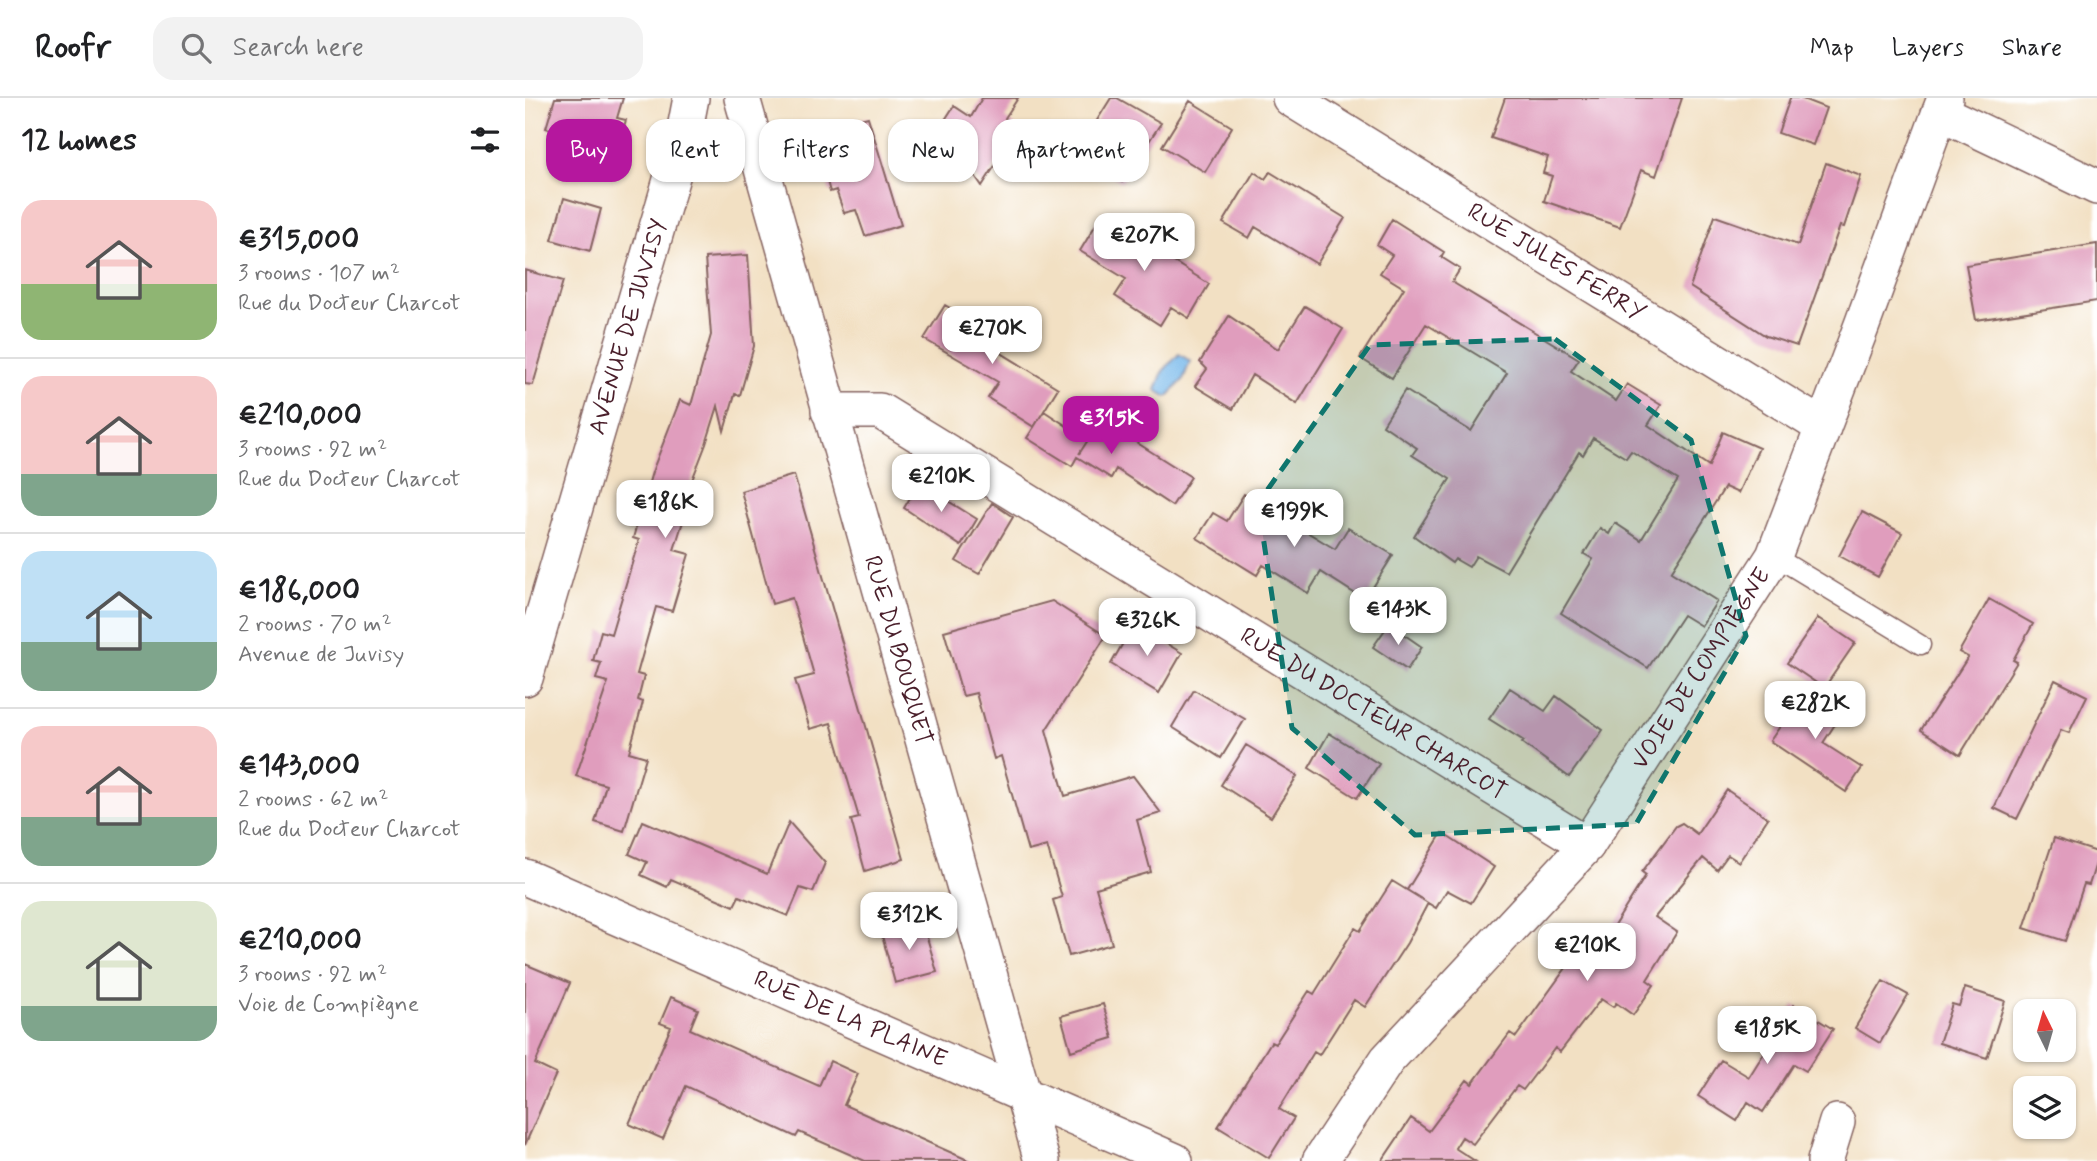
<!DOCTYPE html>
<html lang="en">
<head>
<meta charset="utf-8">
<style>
  body { margin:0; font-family:Mynerve,sans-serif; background:#f2f2f2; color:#202124; height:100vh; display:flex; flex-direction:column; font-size:26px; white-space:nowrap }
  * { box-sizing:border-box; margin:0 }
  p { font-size:23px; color:#757577 }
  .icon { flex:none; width:38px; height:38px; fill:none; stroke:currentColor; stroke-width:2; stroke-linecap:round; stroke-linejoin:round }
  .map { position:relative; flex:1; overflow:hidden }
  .side { display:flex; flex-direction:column; background:#fff; width:525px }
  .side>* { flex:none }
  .top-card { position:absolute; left:21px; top:21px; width:665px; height:63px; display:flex; gap:14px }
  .needle { width:46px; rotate:355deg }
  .buttons { position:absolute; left:1488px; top:901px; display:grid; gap:14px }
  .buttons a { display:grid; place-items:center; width:63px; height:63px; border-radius:14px; background:#fff; box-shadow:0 2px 5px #0004; font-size:35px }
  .price { position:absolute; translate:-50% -60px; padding:0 16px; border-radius:14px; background:#fff; color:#222; font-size:23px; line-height:46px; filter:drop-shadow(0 2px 4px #0008) }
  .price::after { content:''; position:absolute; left:50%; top:42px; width:21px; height:16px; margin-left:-10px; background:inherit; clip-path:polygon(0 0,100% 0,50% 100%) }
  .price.current { background:#b5179e; color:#fff }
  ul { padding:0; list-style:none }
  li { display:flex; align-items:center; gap:21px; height:175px; padding:0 21px }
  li+li { border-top:2px solid #e0e0e0 }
  li span { display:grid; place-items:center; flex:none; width:196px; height:140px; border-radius:21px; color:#555 }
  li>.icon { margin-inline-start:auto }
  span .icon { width:84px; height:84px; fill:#fffc; stroke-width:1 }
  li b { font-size:30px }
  h2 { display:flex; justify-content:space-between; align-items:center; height:84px; padding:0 21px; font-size:30px }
  .tag { padding:0 24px; border-radius:21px; background:#fff; box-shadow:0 2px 5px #0004; font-size:24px; line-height:63px }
  .tag.current { background:#b5179e; color:#fff }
  header { display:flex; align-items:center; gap:42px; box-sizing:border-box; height:98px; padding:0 35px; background:#fff; border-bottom:2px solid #e0e0e0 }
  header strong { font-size:33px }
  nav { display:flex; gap:38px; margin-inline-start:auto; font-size:24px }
  .search { width:490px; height:63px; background:#f2f2f2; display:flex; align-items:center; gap:18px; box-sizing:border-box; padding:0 24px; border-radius:21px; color:#757577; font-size:26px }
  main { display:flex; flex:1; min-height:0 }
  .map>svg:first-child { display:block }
  .water { fill:#75b7ea; stroke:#606b8a; stroke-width:2 }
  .building { fill:#e09dbd }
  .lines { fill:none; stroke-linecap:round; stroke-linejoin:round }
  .lane-casing { stroke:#856360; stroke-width:21 }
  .street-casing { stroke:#856360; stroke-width:38 }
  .lane { stroke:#fff; stroke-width:18 }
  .street { stroke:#fff; stroke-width:35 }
  .marked { fill:#0f766e; fill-opacity:0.2; stroke:#0f766e; stroke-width:5; stroke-dasharray:14 9; stroke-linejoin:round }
  .labels { text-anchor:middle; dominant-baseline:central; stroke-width:5; stroke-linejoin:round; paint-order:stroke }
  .street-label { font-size:24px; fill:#4a1f2b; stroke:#fff }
</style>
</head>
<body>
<header>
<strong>Roofr</strong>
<div class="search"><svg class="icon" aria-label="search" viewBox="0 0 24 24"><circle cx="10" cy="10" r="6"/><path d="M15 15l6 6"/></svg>Search here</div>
<nav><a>Map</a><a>Layers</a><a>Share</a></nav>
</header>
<main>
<section class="side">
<h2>12 homes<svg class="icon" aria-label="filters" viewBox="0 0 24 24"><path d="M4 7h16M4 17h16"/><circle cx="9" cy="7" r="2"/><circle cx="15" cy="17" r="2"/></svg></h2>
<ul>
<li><span style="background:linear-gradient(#f6c9c9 60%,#8fb573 0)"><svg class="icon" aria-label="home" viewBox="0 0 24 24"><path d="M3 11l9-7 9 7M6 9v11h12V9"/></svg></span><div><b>€315,000</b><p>3 rooms · 107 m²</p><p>Rue du Docteur Charcot</p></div></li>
<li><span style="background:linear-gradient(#f6c9c9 70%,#7fa58c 0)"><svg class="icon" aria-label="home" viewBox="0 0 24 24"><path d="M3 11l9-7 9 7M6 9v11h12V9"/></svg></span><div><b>€210,000</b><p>3 rooms · 92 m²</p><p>Rue du Docteur Charcot</p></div></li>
<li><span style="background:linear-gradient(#bfe0f5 65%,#7fa58c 0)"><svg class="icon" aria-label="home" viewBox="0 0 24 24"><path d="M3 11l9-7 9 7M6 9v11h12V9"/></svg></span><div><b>€186,000</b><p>2 rooms · 70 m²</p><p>Avenue de Juvisy</p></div></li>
<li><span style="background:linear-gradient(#f6c9c9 65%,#7fa58c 0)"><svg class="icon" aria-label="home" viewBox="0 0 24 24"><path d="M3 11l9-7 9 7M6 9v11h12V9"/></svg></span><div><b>€143,000</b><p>2 rooms · 62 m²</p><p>Rue du Docteur Charcot</p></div></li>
<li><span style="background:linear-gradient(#dfe7d0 75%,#7fa58c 0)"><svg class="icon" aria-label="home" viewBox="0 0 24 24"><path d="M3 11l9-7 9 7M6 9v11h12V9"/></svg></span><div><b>€210,000</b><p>3 rooms · 92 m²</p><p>Voie de Compiègne</p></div></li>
</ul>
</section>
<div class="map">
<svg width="1572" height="1063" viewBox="0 0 1572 1063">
  <rect width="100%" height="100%" fill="#fff"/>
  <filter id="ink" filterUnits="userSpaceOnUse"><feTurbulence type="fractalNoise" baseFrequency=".0143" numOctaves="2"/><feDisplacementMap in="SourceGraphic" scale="14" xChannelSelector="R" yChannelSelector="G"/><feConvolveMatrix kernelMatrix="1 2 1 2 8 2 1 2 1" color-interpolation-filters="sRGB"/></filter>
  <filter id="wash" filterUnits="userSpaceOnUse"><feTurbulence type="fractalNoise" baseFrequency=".00686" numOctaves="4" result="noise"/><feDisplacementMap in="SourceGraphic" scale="28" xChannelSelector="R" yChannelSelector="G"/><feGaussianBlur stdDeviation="1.57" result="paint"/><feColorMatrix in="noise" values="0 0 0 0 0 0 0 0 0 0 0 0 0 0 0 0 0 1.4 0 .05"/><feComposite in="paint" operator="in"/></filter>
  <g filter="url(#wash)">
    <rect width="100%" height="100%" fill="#f2e0c3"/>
    <path class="water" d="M654,256L665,263L658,282L642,299L631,292L638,273Z"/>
    <g id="blocks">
      <path class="building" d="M30,0H98L92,20L101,22L92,51L21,30Z
        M457,0H493L480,20L494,30L457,88L416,28L429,8L446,19Z
        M586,0H592L636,25L597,84L551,56Z
        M980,0H1157L1131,78L1116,72L1095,129L1019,103L1027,78L1018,75L1023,59L966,40Z
        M1265,0H1275L1301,10L1288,47L1253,35Z
        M665,3L707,29L680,74L637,48Z
        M343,19L376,127L340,138L331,112L319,115L311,92L305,94L288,34Z
        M1301,65L1336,78L1319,129L1315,128L1272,248L1241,238L1165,189L1190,118L1273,147Z
        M729,74L740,81L745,74L820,120L792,166L730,129L724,140L698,125Z
        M39,100L76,111L65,153L27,142Z
        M576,118L684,186L664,220L646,209L635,227L590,198L601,181L555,153Z
        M867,121L919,154L916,159L935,171L927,184L1054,261L1046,273L1091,303L1102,286L1136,307L1123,327L1184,368L1198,334L1234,350L1213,395L1200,389L1146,474L1192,503L1176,528L1158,517L1123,570L1036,515L1068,461L1059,456L1075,430L1084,436L1090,425L1116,442L1153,382L1106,353L1101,360L1068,340L1058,357L1054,354L981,474L951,458L944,469L930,461L927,465L889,438L925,381L887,357L892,350L858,327L880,292L946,333L982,275L901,226L867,280L835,260L879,190L855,175L867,157L852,147Z
        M1572,146V203L1451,222L1441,167Z
        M223,157L229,248L215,297L210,296L199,333L193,308L181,346L159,403L165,401L149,452L164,456L147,513L131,509L112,576L119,578L113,602L118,604L104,654L121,659L99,733L70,724L81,687L51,678L83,584L71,581L76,565L68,563L76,533L86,536L114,442L108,440L127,374L155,302L166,307L186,237L180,160Z
        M0,172L38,183L8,287L0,286Z
        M420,207L470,237L465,248L533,290L509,329L463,300L473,284L399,241Z
        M780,208L818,231L772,306L727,277L708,311L670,288L682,271L675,264L704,218L753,251Z
        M519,313L563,342L554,356L576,322L666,379L647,408L591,371L586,380L552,359L547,368L502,340Z
        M269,377L379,761L340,773L326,722L334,720L306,625L285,631L270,582L289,577L267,500L247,506L216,393Z
        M394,385L452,421L436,448L379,410Z
        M719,396L810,451L823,430L868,457L840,502L796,474L783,495L738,467L732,477L672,440L688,415L702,423Z
        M467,405L488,419L454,476L431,463Z
        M1337,414L1377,435L1353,479L1314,458Z
        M1464,501L1508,526L1488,562L1492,564L1435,657L1396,632L1443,559L1434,554Z
        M527,503L581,538L521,632L540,698L608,678L636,715L612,722L626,774L571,790L587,846L544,858L528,802L537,799L522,748L503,753L476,658L469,661L451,595L438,598L419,533Z
        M1293,520L1330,545L1299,590L1262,565Z
        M609,526L657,555L634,595L586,566Z
        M864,526L897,549L882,572L848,549Z
        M1530,582L1562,598L1544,635L1536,632L1492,721L1469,710Z
        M985,590L1020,613L1031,598L1078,632L1044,679L997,645L999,643L964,621Z
        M669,592L720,621L696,660L647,629Z
        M1280,592L1316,617L1298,645L1337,670L1321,694L1245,643Z
        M804,635L854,666L832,700L784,670Z
        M721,647L772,678L746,719L696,687Z
        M1202,692L1243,720L1214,764L1203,757L1192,772L1178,760L1130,819L1152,834L1122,882L1129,887L1108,917L1091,905L1088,909L1076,901L1035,954L1030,950L998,992L992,988L948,1046L937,1039L930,1050L950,1063H857L886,1020L904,1033L942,982L947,986L985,935L991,939L1062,841L1075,850L1121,777L1117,774L1151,728L1157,725L1172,736Z
        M118,723L242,776L264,724L300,765L288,794L275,790L263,818L214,798L209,808L146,781L142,789L116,777L122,764L104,756Z
        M917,735L969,769L946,805L922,792L911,810L882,792Z
        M1529,740L1572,754V762L1564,787L1559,786L1540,843L1499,830Z
        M867,783L903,805L882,845L840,909L829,902L794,957L789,954L754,1011L769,1020L744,1060L693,1029L746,944L750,946L784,893L789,896L830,830L835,833Z
        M397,822L412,874L370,885L356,834Z
        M0,866L45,885L10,966L31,976L0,1047Z
        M1358,883L1383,897L1355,945L1330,930Z
        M1440,890L1480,903L1462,960L1414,945L1427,906L1434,908Z
        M146,899L173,911L165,931L294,988L305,963L333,976L319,1007L445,1063H340L274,1034L271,1039L161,988L138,1041L104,1026L146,929L135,925Z
        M578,906L588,940L546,953L536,918Z
        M1269,907L1308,931L1281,973L1269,966L1238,1014L1223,1004L1212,1023L1173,998L1196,962L1224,979Z"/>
    </g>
  </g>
  <g filter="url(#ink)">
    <use href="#blocks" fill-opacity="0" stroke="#856360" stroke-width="2"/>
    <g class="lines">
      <g class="lane-casing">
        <path id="lane" d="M1249,458L1396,547"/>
      </g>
      <g class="street-casing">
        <g id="street">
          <path id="s1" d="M217,0L517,1063"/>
          <path id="s2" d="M765,0L1298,329"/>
          <path d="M1415,14L1572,89"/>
          <path id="s3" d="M304,313H355L1062,747"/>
          <path id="s4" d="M0,580L158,41L166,0"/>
          <path id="s5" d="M0,779L650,1063"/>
          <path id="s6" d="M795,1063L862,962L1062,747L1249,458L1337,227L1420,0"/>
          <path d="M1300,1063L1312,1024"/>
        </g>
      </g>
      <use href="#lane" class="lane"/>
      <use href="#street" class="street"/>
    </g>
  </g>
  <path class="marked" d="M1030,241L1166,342L1221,538L1111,726L890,737L767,630L733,405L845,247Z"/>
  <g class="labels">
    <g class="street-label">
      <text stroke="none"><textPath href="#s2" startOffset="313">RUE JULES FERRY</textPath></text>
      <text stroke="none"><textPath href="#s4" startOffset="366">AVENUE DE JUVISY</textPath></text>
      <text stroke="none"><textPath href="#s1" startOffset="574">RUE DU BOUQUET</textPath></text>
      <text stroke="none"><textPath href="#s6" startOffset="625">VOIE DE COMPIÈGNE</textPath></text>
      <text stroke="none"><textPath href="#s3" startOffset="630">RUE DU DOCTEUR CHARCOT</textPath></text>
      <text stroke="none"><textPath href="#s5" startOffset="355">RUE DE LA PLAINE</textPath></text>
    </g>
  </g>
</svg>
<div class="buttons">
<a><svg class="needle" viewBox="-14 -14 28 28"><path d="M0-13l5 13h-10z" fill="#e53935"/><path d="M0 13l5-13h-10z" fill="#757577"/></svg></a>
<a><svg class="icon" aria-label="layers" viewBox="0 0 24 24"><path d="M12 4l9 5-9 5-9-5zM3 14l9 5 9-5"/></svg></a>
</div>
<b class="price" style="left:619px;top:175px">€207K</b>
<b class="price" style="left:467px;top:268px">€270K</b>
<b class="price current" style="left:586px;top:358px">€315K</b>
<b class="price" style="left:416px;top:416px">€210K</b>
<b class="price" style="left:140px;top:442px">€186K</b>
<b class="price" style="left:769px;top:451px">€199K</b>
<b class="price" style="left:873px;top:549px">€143K</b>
<b class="price" style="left:622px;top:560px">€326K</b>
<b class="price" style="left:1290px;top:643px">€282K</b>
<b class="price" style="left:384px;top:854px">€312K</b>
<b class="price" style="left:1062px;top:885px">€210K</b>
<b class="price" style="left:1242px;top:968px">€185K</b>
<div class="top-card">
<a class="tag current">Buy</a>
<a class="tag">Rent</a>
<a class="tag">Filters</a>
<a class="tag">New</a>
<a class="tag">Apartment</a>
</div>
</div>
</main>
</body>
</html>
